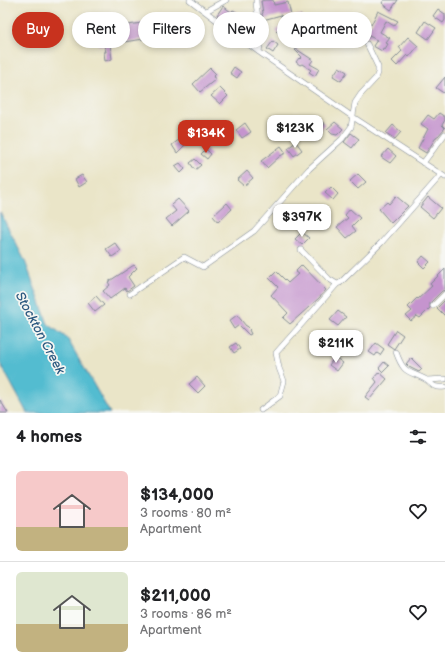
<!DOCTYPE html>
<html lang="en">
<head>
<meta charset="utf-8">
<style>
  body { margin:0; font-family:"Balsamiq Sans",sans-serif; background:#f6f6f6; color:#202124; height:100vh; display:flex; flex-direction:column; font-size:15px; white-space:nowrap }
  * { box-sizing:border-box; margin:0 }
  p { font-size:13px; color:#757577 }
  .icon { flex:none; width:22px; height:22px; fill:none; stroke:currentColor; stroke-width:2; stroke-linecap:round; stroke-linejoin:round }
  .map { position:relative; height:413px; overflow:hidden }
  .drawer { display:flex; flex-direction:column; background:#fff; flex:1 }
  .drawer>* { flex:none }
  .banner { position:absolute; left:12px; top:12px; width:421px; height:36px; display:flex; gap:8px }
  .price { position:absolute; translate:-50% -34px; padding:0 9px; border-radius:8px; background:#fff; color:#222; font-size:13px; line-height:26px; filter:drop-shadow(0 1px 2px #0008) }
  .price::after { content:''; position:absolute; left:50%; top:24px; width:12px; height:9px; margin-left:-6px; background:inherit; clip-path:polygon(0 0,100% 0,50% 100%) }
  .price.on { background:#c8321e; color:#fff }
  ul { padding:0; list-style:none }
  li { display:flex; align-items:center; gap:12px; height:100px; padding:0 16px }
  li+li { border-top:1px solid #e0e0e0 }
  li span { display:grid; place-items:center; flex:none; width:112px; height:80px; border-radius:6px; color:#555 }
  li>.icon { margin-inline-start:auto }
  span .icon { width:48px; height:48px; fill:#fffc; stroke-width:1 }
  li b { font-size:17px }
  h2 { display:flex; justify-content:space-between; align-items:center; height:48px; padding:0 16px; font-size:17px }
  .pill { padding:0 14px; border-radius:18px; background:#fff; box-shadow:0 2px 6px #0003; font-size:14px; line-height:36px }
  .pill.on { background:#c8321e; color:#fff }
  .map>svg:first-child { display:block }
  .water { fill:#53bcd0; stroke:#377697 }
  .building { fill:#c594ce }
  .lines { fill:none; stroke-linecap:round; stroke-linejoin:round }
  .street-casing { stroke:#828a93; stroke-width:6 }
  .street { stroke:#fff; stroke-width:5 }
  .labels { text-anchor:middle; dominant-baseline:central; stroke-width:3.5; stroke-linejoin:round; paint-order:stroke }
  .water-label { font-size:13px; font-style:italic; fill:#2c5980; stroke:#f6f6f2 }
</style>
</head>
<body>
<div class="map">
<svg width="445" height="413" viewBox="0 0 445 413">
  <rect width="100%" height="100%" fill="#f6f6f2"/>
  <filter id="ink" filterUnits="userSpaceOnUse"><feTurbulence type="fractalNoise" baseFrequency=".025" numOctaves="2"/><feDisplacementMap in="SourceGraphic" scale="8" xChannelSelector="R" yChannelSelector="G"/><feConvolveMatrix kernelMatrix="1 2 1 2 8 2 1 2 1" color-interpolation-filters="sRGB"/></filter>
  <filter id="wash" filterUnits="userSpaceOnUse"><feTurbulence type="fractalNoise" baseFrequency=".012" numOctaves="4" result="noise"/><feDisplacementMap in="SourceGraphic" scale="16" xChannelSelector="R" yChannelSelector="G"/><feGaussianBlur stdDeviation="0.9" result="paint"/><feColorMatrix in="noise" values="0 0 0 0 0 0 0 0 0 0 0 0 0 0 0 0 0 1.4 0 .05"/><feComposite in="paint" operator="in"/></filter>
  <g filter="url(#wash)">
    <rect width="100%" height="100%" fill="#eae5c8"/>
    <path class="water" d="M0,212L25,261L48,324L67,338L110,413H27L0,363Z"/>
    <g id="blocks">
      <path class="building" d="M265,0H273L274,5L288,2L291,15L281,17V15L263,20L262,14L263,13L261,1Z
        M384,0H398L391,10L382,3Z
        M223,6L231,12L233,10L238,13L229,23L223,18L222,19L217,15Z
        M438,9L445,14V20L443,23L433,16Z
        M378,11L398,21L394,26L386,21L380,32L390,38L386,43L388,44L385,49L383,48L382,51L373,46L377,40L369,36L368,38L359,34L361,32L358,30L363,21L371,25Z
        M302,15L303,21L317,18L319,27L305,31V33L295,35L291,17Z
        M333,20H343V30H333Z
        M178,21L180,35L163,38L161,24Z
        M425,21L436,28L428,39L418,32Z
        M142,23L144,39L110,44L112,59L105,61L104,52H106L104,45H98V42L115,38L113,27Z
        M282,25L289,32L283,38L276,31Z
        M408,37L418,46L409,57L407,55L397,66L392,61L402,51L399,47Z
        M273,41L278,45L273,53L267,49Z
        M296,49L313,60L310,64L319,69L315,76L309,72L311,70L302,64L300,65L296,62L299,58L300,59L302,57L295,50Z
        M234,67L241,72L237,78L230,73Z
        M339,67L347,72L341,81L333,76Z
        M210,68L216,74L213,77L216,79L200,92L193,84Z
        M445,77V94L436,88Z
        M220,88L228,96L220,104L211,96Z
        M439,113L445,117V120L442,125L445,128L438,136H437L426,153L418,148L428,129L421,124L428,115L434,119Z
        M313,116L325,124L318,133L307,125Z
        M335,122L343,129L337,135L332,134L327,129Z
        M245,123L251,132L242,138L236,130Z
        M393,125L401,132L395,139L386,133Z
        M195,130L199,135L188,143L182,138Z
        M351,133L359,139L352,148L344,142Z
        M180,139L185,145L177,153L172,145Z
        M296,142L302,150L294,156L288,148Z
        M281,146L286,153L280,156L267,168L261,161Z
        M206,149L211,154L207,159L201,154Z
        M388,149L396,156L390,163L381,157Z
        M195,159L201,165L195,170L190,163Z
        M180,163L185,169L181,173L175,166Z
        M247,171L253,178L244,186L237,180Z
        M358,174L366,182L358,189L350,181Z
        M82,175L87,182L79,187L75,179Z
        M331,187L338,194L333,200L325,193Z
        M396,196L408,206L391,223L379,209L387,202L389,204Z
        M428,197L441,208L433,218L420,207Z
        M178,199L189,211L172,226L166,219L176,211L171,205Z
        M227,203L232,209L218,222L213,216Z
        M350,209L360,218L352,226L356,231L347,238L337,227L348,218L345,215Z
        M304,213L312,220L305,229L296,222Z
        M302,232L309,238L302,245L295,239Z
        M115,243L121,251L112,257L106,249Z
        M423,256L430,262L424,268L418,262Z
        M134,265L137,268L128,277L134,286L127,291L125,288L110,299L103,291L110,285L108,282Z
        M302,265L326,290L319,298L290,324L283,318L288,313L271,295L278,287L269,278L276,271L288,283L298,274L295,272Z
        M445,269V290L442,291L430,303V308L420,318L417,316L411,321L406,316L412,311L408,307L417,298L418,299L432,286L430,284Z
        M96,296L104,305L95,312L88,303Z
        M445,300V316L437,308Z
        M338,311L346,317L338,326L330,320Z
        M237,315L246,326H247L250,329L249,330L251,334L249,335L239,325L234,329L229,321Z
        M396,330L403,335L394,349L387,344Z
        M236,343L240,349L234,353L230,347Z
        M376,343L384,349L380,355L377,353L375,356L369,352Z
        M335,357L343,363L337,371L329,365Z
        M411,358L422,369L419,372L409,367L406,364Z
        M384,362L389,366L383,372L379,368Z
        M379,372L387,379L369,400L365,397L377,382L374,378Z
        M197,377L205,386L198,393L189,384Z
        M0,400L8,413H0Z"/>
    </g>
  </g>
  <g filter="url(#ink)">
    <use href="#blocks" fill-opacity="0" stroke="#828a93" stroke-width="1"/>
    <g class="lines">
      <g class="street-casing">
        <path id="street" d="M190,0L259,52L353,117L445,177
          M256,0C256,8 258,15 259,23C261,33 261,42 259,52
          M206,11L226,0
          M423,163L445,134
          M301,250L329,279L337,284L340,283L381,243L441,175
          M130,294L184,257L203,267L254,231L309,169L342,139L351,127L355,103L361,94L376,78L378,73V67L367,44
          M433,306L445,294
          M396,352C404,374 407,370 425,379C435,385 431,388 445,387
          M427,380L445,379
          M261,410L280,396L284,381L279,368L276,353L337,284"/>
      </g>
      <use href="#street" class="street"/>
    </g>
  </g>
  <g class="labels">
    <g class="water-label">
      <text transform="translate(40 333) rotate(62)">Stockton Creek</text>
    </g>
  </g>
</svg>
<b class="price" style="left:295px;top:149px">$123K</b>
<b class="price on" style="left:206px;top:154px">$134K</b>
<b class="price" style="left:302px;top:238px">$397K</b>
<b class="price" style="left:336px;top:364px">$211K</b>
<div class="banner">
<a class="pill on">Buy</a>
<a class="pill">Rent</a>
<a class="pill">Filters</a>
<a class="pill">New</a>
<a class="pill">Apartment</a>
</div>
</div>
<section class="drawer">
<h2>4 homes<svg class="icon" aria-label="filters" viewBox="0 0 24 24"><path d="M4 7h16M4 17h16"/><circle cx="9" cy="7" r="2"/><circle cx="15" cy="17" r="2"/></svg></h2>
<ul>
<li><span style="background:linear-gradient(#f6c9c9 70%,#c2b280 0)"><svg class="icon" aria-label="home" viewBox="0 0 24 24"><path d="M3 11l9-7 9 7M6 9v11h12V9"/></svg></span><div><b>$134,000</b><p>3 rooms · 80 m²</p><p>Apartment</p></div><svg class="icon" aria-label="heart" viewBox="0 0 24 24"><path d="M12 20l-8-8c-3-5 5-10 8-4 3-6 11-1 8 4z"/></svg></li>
<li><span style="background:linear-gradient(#dfe7d0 65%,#c2b280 0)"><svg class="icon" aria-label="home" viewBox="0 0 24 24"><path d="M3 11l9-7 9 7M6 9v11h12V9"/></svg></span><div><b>$211,000</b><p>3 rooms · 86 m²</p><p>Apartment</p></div><svg class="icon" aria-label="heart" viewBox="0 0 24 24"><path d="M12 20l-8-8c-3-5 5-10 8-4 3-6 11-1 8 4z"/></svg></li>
</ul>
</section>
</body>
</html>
